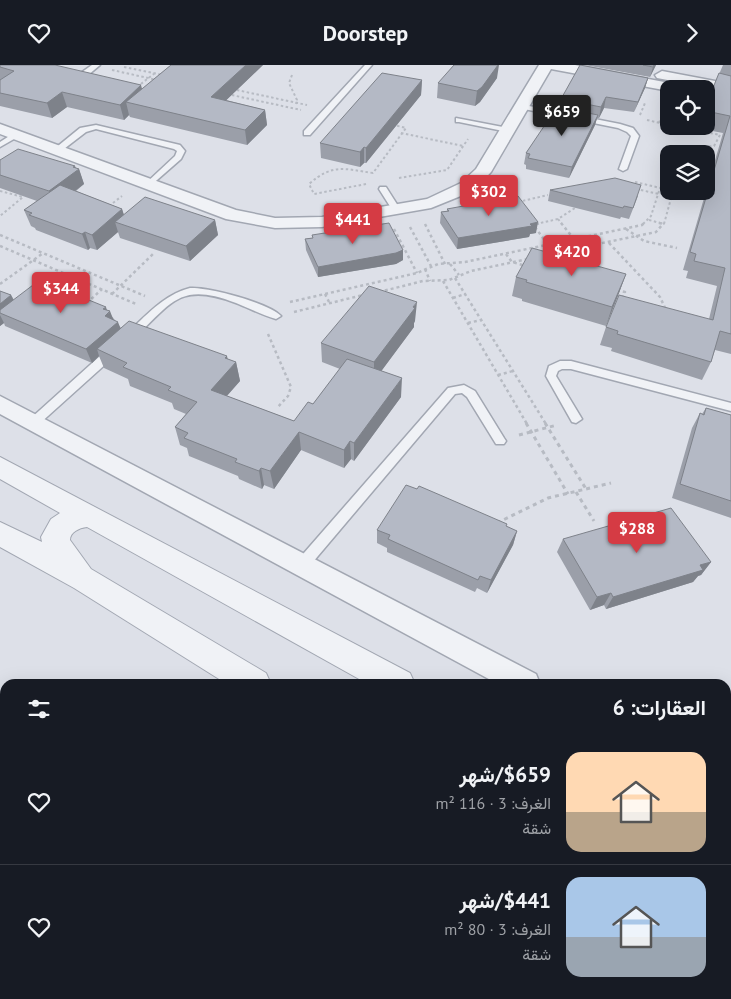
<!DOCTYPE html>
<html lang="ar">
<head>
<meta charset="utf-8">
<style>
  body { margin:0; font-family:"PT Sans",Vazirmatn,sans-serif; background:#20242c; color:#f1f3f6; direction:rtl; height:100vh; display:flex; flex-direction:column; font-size:19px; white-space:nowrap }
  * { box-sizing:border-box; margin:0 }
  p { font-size:16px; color:#9ea1a6 }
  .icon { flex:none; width:28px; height:28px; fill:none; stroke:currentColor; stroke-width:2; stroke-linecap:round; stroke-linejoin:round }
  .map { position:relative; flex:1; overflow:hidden; direction:ltr }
  .panel { position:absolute; left:0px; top:614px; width:731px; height:321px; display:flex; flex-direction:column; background:#171b24; border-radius:15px 15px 0 0; box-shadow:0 5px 20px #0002; direction:rtl }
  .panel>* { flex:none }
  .buttons { position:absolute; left:660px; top:15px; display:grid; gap:10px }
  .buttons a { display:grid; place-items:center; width:55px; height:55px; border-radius:10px; background:#171b24; box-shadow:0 5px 20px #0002; font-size:25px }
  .price { position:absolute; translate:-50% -42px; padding:0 11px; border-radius:5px; background:#d53b44; color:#fff; font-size:16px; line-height:32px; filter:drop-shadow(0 1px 2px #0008) }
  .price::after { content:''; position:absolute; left:50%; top:30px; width:15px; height:11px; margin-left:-8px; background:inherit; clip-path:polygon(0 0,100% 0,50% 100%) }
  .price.current { background:#222; color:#fff }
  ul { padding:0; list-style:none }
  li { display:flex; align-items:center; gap:15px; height:125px; padding:0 25px }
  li+li { border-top:1px solid #363941 }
  li span { display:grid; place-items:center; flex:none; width:140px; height:100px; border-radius:15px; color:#555 }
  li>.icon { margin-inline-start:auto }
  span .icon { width:60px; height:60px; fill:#fffc; stroke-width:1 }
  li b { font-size:21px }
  h2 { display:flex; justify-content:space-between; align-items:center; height:60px; padding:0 25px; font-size:21px }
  header { display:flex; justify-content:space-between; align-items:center; height:65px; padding:0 25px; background:#171b24; font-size:22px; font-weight:800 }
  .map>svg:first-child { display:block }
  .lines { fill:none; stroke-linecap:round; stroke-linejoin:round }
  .service-casing { stroke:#a2a7b2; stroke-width:3 }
  .minor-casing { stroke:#a2a7b2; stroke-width:3 }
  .tertiary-casing { stroke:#a2a7b2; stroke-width:2 }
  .path-far2 { stroke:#b7bbc3; stroke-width:2; stroke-dasharray:2.5 2.5; stroke-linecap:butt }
  .path-far1 { stroke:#b7bbc3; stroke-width:2.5; stroke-dasharray:3 3; stroke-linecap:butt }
  .path { stroke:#b7bbc3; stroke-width:3; stroke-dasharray:4 4; stroke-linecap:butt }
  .service { fill:#f0f2f6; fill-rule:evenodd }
  .minor { fill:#f0f2f6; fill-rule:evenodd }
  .tertiary { fill:#f0f2f6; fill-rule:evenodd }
  .wall { fill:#9b9fa9 }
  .shaded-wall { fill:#7e828a }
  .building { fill:#b4b9c5; stroke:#7e828a }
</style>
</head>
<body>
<header><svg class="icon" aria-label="forward" viewBox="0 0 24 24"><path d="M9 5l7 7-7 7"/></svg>Doorstep<svg class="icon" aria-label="heart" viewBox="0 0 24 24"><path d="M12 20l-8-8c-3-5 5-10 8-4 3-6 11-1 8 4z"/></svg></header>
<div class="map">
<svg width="731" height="934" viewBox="0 0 731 934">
  <rect width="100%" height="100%" fill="#dde0e8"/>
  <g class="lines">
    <g class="service-casing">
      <path id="service" d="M92,0H100L81,16H75V12Z
        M365,0H372L310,70H304V66Z
        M519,39L620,59L633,63L639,71L627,104L623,106L619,104L631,71L627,67L618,63L519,43Z
        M456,53L508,63L512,65L508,67L459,57H456Z
        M96,60L180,80L185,86L181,94L149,122L145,119L175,91L177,86L174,84L96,64L86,67L60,87L53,85L80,63Z
        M14,68L21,70L0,82V77Z
        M380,122H386L400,144L399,146H393L379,124Z
        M190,223C209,222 269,238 281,251L276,254C262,250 249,243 236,238C179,216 172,238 133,274H125V270C146,251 163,230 190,223Z
        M114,281L118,282V288L38,360H30L28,357L30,354L110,282Z
        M560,296H571L731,338V346L571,304H562L558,306L556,311L582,354L576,358L572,357L546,311L549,301Z
        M464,320L475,326L504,373L506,376L504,379H496L467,332L462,328L455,329L307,504L302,506L297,504L296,500L297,496L448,323Z"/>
    </g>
    <g class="minor-casing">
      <path id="minor" d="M539,0H575L680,20L687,24H669V26L551,4L491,107L473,126L431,143L322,162L275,163L226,154L0,69V59L236,145L275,153L322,152L427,134L461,118L476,104Z
        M662,6L731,19V27L657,13L655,10Z
        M0,331L536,609L540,619H498L0,349Z
        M731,665V698L726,700V667Z
        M726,710L731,712V744L726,742Z"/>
    </g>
    <g class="tertiary-casing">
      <path id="tertiary" d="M0,392L410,608L415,619H368L87,462C79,463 70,467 70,475L91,504L266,608L271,619H227L74,523L0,482V457L42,477L41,472L51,454L60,448L0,414Z
        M726,769L731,771V808L726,806Z
        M726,876L731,878V917L726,915Z"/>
    </g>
    <path class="path-far2" d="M124,2L163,10
      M112,5L157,15
      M292,10L289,18L297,35L296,39
      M137,22L155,8
      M232,24L307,40
      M227,29L301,45
      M640,50L645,38
      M647,55L669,60
      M659,58L665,42
      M676,61L720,70L714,81L697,82
      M401,68L463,81
      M399,113L447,105L468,74
      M503,116L519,134
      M635,117L669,125
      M366,119L314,129L309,119C333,98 344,104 373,108L406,63L394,60
      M636,124L659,129
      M0,126L23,132L0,151
      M518,137L548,130
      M109,141L122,131
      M558,154L562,159
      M649,155L664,159
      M536,159L558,154L575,143
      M643,159L651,151L660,123
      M664,159L673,126"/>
    <path class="path-far1" d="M561,158L574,174
      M659,158L664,159
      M425,159L445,199
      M536,159L542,158
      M410,162L431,201
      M535,162L548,180
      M394,164L417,208
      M626,164L644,176L677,183
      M0,170L145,231
      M609,178L660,232L666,245
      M0,181L136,239
      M506,189L512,197L526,201
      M549,189L656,167L664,158
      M450,199L459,210
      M425,204L430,216
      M455,213L546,359
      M443,216L527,359
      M0,219L42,189
      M617,225L625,227L622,234
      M379,227L423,216L449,215L471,206L528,194
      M112,229L153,189
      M325,229L330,239
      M453,233L465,229
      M290,237L417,208L438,199L465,197L642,160L644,158
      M87,238L102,224
      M294,247L363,230
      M468,258L481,255
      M268,269L291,322L288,331L277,343
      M498,310L513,306"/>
    <path class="path" d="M526,358L568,429
      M545,358L586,424
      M519,370L557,360
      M576,427L594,456
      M497,458L548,433L611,418"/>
    <use href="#service" class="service"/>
    <use href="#minor" class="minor"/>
    <use href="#tertiary" class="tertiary"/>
  </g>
  <path class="wall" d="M0,0L142,24L171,0H263L226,35L265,45L267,60L247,80L130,52L129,50L124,55L67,42L52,53L0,41Z
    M585,0H656L650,12Z
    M723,0H731V289L715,285L711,297L702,315L611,286L612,283L600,280L606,262L709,254L717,221L686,213L688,206L683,205L723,68L697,63L698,61H706V40Z
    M497,13L480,37L475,41L437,33L438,18Z
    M648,13L645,23L634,47L604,43L599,53H597L595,60L569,113L526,104V100L524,99L526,88L559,43L561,34Z
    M422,15L421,30L366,98H364L360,102L321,93L320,78Z
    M0,95L76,103L79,104L84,119L76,126L122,144L124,150L215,155L218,170L190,196L120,173L118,167L97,185L90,183L88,185L36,165L35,163L31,161L24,145L37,136L0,123Z
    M550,125L638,131L629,154L621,152L620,154L548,136Z
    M447,144L536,168L530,169L529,172L457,184L440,158L441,147L447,146Z
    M312,170L403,185V195L396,199L318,212L306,185L305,174L313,173Z
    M626,209L619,228L606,261L522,236V234L512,231L516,212Z
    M0,226L11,230L14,235L107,245L121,263L236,297L240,316L227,331L294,356L313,339L340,304L322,297L321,278L415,256L414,258V262L381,306L401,332L354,396L351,394L344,403L301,385L274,424L264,420L262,424L239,414L238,411L189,391L187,383L180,380L175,362L186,349L174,344L172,338L130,321L128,314L104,303L99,291L92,298L5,261L4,258L0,261Z
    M706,343L731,350V453L672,433L692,363L700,348L702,349Z
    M506,462L517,466L513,480L487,528L477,523L475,527L387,487V483L377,478V465Z
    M563,474L711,497L701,510L698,511L693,517L606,544L604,540L590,545L557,487Z"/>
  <path class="shaded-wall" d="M246,0H263L214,47L211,32Z
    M496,0H499L497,13L480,37L475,41L477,26Z
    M654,0H656L650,12L653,2Z
    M648,13L645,23L634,47L638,37Z
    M422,15L421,30L366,98V83Z
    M141,20L145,35L126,37L129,50L124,55L120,40Z
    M62,27L67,42L52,53L47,38Z
    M606,32L604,43L599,53L601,42Z
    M265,45L267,60L247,80L245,65Z
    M598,50L595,60L569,113L572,102Z
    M364,82V98L360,102V87Z
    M75,101L77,106L79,104L84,119L54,142L49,126Z
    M122,144L127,160L115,157L118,167L97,185L92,170Z
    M215,155L218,170L190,196L186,181Z
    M538,157L536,168L530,169L529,172L457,184L458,173Z
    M85,167L90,183L88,185L82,169Z
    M403,185V195L396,199L318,212V202Z
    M626,209L619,228L606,261L612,242Z
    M11,230L19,246L0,248V239Z
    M417,237L415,256L414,258V262L374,316V297Z
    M106,242L108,249L110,246L115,259L118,257L123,270L97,284L99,291L92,298L86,284L103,244Z
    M0,250L4,258L0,261Z
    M227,291L230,304L236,297L240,316L216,343L211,325L225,293Z
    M402,313L401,332L354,396V378Z
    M299,367L301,385L274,424L270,406Z
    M350,376L351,394L344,403V385Z
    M261,403L264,420L262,424L259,406Z
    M517,466L513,480L487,528L491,515Z
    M711,497L701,510L698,511L693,517L606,544L613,532L700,500Z
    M611,528L604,540L590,545L597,532Z"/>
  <path class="building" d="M0,0H55L141,20L120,40L62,27L47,38L0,28V15L14,6L0,2Z
    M171,0H246L211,32L265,45L245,65L126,37Z
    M454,0H498L482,22L477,26L438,18Z
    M580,0L648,13L638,37L606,32L601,42L561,34Z
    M643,0H654L653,2Z
    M382,8L422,15L366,83L364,82L360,87L320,78Z
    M719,8L731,11V269L720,266L711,297L617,269L618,266L606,262L619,230L713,255L725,203L694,196L696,189L690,187L730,51L706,46V40Z
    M557,42L598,50L572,102L528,93L530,89L526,88Z
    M18,84L75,101L73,102L79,104L49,126L0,110V95Z
    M615,113L641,120L633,143L624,141L623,143L550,125Z
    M60,120L122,144L92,170L85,167L82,169L29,150L32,148L24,145Z
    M518,131L538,157L530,159L532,161L458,173L441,147L449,146L447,144Z
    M145,132L215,155L186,181L115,157Z
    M389,158L403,185L396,188L318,202L305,174L313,173L312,170Z
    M532,183L626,209L612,242L526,217L527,215L516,212Z
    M37,217L45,220L47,218L106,242L103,244L110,246L105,251L118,257L86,284L0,248V245Z
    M369,221L417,237L413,242L415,243L374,297L321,278Z
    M0,226L11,230L0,239Z
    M129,256L227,291L225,293L236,297L211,325L294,356L308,337L313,339L347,294L402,313L354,378L350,376L344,385L299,367L270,406L261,403L259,406L235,397L237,394L184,373L188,368L175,362L197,337L168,325L171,322L123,302L127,298L97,284Z
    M706,343L731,350V436L680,419L700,348L704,350Z
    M406,420L417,424L419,421L440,430L507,459L506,461L517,466L491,515L480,511L478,515L388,474L390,470L377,465Z
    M671,443L711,497L700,500L703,505L613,532L611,528L597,532L563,474Z"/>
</svg>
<div class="buttons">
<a><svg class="icon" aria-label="locate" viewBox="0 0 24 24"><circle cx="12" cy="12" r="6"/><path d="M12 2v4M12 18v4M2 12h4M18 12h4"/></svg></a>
<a><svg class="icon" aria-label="layers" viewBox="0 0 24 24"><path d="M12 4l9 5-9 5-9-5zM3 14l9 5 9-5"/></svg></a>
</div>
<b class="price current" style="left:562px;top:72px">$659</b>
<b class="price" style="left:489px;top:152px">$302</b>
<b class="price" style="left:353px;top:180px">$441</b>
<b class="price" style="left:572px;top:212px">$420</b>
<b class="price" style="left:61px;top:249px">$344</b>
<b class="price" style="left:637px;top:489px">$288</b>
<section class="panel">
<h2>العقارات: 6<svg class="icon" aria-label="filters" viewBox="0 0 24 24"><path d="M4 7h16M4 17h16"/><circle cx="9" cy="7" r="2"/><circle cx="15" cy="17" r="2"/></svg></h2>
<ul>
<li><span style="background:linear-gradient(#ffd9b3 60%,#b9a48a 0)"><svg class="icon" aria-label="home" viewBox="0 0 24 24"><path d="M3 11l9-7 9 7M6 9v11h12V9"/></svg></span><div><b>$659/شهر</b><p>الغرف: 3 · 116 m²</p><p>شقة</p></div><svg class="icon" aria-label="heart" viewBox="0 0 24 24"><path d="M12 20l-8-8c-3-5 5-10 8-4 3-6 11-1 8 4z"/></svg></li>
<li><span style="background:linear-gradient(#a9c7e8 60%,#9aa5b1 0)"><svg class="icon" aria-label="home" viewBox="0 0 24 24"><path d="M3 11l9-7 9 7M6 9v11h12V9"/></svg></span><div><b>$441/شهر</b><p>الغرف: 3 · 80 m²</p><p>شقة</p></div><svg class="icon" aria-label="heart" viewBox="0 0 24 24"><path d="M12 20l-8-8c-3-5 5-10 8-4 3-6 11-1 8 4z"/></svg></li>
</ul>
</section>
</div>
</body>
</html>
